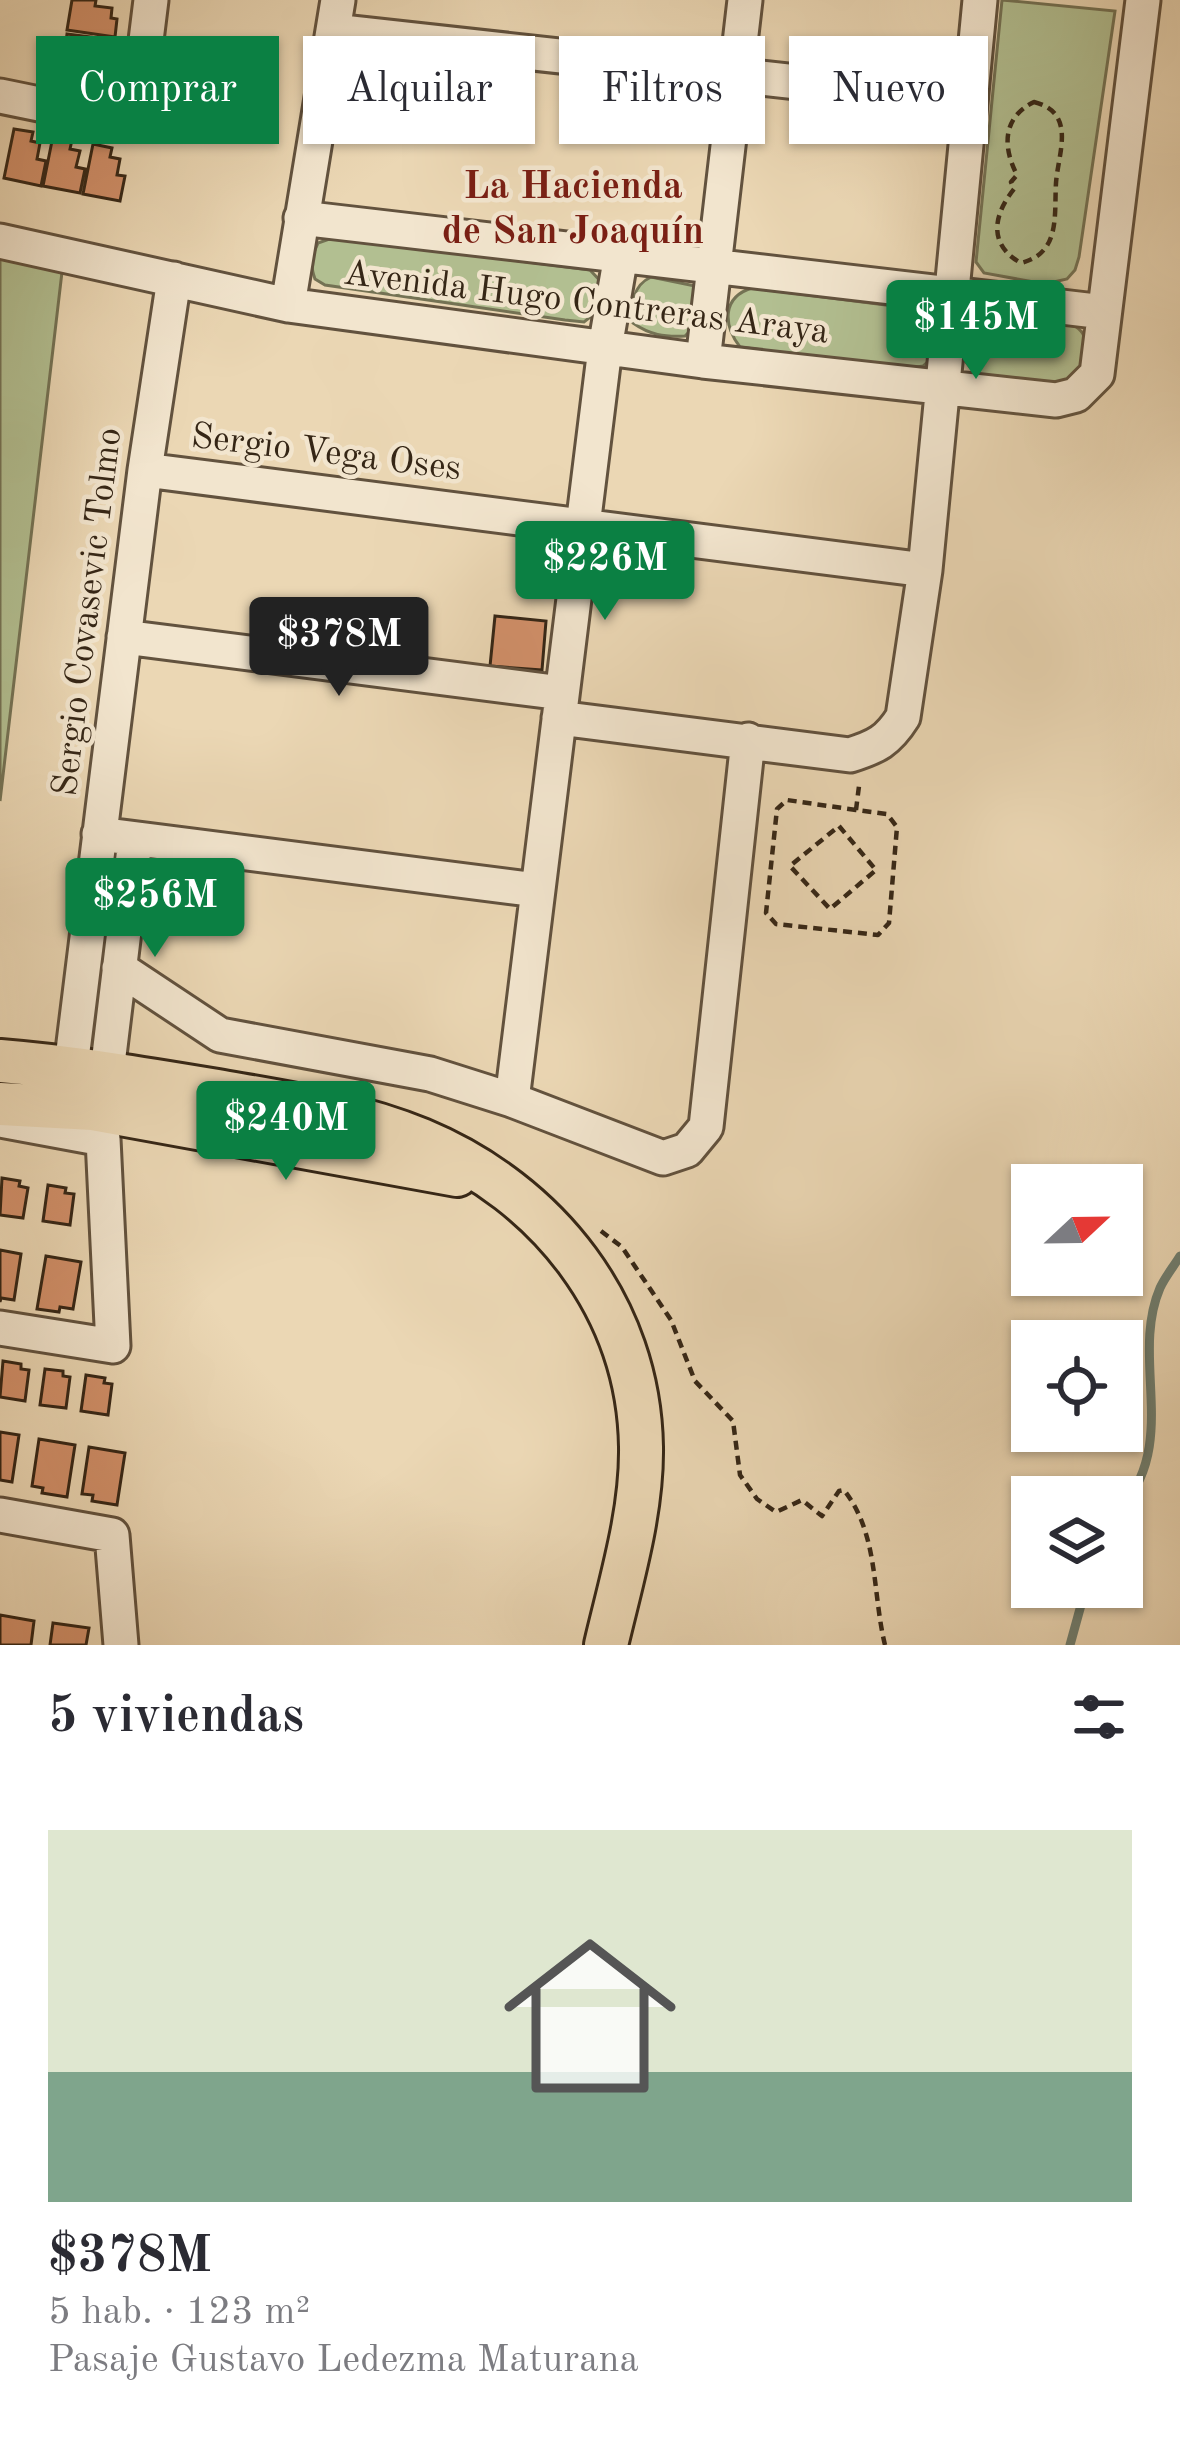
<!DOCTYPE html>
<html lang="es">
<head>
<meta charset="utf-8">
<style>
  body { margin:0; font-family:"Old Standard TT",serif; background:#f7f7f7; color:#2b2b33; height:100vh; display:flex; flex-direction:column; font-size:45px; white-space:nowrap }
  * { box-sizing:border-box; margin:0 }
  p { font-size:39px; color:#7c7c81 }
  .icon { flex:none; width:66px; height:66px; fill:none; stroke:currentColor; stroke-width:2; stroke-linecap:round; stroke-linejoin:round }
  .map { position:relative; height:1645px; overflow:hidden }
  .panel { display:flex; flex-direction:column; background:#fff; flex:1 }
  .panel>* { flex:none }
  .banner { position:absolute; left:36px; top:36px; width:1110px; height:108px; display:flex; gap:24px }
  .needle { width:78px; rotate:68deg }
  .controls { position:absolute; left:1011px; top:1164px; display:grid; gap:24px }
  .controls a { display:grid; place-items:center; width:132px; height:132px; border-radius:0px; background:#fff; box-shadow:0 3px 9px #0004; font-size:60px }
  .price { position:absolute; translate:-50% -102px; padding:0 27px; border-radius:12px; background:#0b8043; color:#fff; font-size:39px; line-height:78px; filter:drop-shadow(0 3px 6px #0008) }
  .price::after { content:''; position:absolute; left:50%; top:72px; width:36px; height:27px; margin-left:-18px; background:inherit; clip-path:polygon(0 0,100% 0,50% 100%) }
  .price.selected { background:#222; color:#fff }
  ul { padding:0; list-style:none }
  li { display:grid; align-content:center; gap:24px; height:636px; padding:0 48px }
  li span { display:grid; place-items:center; height:372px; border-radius:0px; color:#555 }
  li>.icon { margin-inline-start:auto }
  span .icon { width:216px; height:216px; fill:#fffc; stroke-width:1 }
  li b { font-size:51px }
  h2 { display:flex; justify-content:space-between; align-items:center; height:144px; padding:0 48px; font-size:51px }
  .pill { padding:0 42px; border-radius:0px; background:#fff; box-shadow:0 3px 9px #0004; font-size:42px; line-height:108px }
  .pill.selected { background:#0b8043; color:#fff }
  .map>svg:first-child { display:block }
  .green { fill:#b2bf91; stroke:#747254; stroke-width:3 }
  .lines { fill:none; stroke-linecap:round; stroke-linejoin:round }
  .stream { stroke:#707f71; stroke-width:9 }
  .building { fill:#d2906a; stroke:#352616; stroke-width:3 }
  .minor-casing { stroke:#62523e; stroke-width:39 }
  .major-casing { stroke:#352616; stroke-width:48 }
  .path { stroke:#352616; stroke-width:4.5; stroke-dasharray:9 6; stroke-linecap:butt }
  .minor { stroke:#f2e5ce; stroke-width:33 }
  .major { stroke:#ebd7b4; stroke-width:42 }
  .labels { text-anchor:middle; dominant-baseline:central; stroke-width:9; stroke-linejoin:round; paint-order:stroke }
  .street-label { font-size:36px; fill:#352616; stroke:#f2e5ce }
  .neighbourhood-label { font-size:39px; font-weight:bold; fill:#7a1f14; stroke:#f2e5ce }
</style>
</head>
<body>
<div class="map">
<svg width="1180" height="1645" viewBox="0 0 1180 1645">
  <rect width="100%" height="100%" fill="#ebd7b4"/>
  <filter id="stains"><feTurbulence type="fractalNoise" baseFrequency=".00167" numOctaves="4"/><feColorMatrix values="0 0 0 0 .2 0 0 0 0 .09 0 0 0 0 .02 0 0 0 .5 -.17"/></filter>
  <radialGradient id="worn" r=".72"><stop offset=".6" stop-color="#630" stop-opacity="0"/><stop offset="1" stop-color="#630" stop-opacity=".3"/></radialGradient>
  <path class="green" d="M1002,0L1115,11L1079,257L1075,270L1067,279L1045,284L984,273L976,262Z
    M335,237L590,270L604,285L598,311L584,322L565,320L325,285L315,279C310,265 311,257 318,243Z
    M0,258L62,272L0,801Z
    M651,277L695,286L694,327L685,336C664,337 650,335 633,323C632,303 632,286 651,277Z
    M752,288L925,310L933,316L932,358L923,366L904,369L740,347C723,325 722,297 752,288Z
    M985,314L1075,326C1085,333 1086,338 1084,350C1084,359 1084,371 1078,377C1059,395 999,380 976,375L962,357V332L977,316Z"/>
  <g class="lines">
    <path class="stream" d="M1122,1507C1179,1441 1130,1358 1160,1288C1165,1277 1174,1266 1180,1256
      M1070,1645L1086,1587"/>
  </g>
  <path class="building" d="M72,0H96L95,6L112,8L111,18L117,19L115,37L67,30Z
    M67,34L91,37L89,48L106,50L105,60L112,61L109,79L62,73Z
    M14,129L33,132L31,141L40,143L37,159L46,161L41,186L4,178Z
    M53,136L72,140L70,149L80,151L76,167L85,169L80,193L43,186Z
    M93,144L112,148L110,157L120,159L117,175L125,176L120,201L83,194Z
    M495,616L546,621L542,670L490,666Z
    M2,1178L20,1181L19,1186L28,1188L23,1218L0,1215Z
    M48,1185L66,1188L65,1193L74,1194L70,1225L43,1221Z
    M0,1250L21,1254L14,1300L1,1298L0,1302Z
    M46,1256L81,1262L73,1309L60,1307L59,1312L37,1309Z
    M3,1361L21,1364V1369L29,1370L25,1401L0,1397Z
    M45,1369L63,1371V1376L70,1377L66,1408L40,1405Z
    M86,1375L105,1378L104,1383L112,1384L108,1415L81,1411Z
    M0,1432L19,1435L12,1482L0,1480Z
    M39,1439L75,1445L67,1497L42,1493L43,1488L32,1486Z
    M89,1447L125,1453L117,1505L92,1501L93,1495L82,1494Z
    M0,1615L34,1621L31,1645H0Z
    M53,1623L89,1628L86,1645H50Z"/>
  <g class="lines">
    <g class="minor-casing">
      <path id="minor" d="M333,31L969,101
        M0,96L122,121L138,105L151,0
        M301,218L1104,312
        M0,241L288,305L703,361L1056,400L1076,395L1097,374L1143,0
        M288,305L338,0
        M703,361L745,0
        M145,470L925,570
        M124,637L562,693
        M559,718L850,755C876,747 888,741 903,717L925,570L980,0
        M99,834L537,890
        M119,968L220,1035L430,1074L512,1100L663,1158L687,1150L706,1127L748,740
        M83,1090L71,1067L145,470L174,279
        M99,1093L107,1072L135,840
        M512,1100L605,348L621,255
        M0,1120L103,1139L113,1346L0,1328
        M0,1515L112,1535L121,1645"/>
    </g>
    <g class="major-casing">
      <path id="major" d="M0,1061C73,1067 145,1079 217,1091C286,1103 356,1113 421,1140C548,1193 639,1308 641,1447C642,1513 621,1581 606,1645
        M0,1104L93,1109L457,1175"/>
    </g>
    <path class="path" d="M1034,102C1077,113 1058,153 1056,183C1054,215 1061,253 1021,263C988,245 993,215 1014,189L1011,182L1017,175C1002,146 1003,117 1034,102Z
      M856,810L787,800L777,809L766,913L776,924L878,935L889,923L897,827L887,814L856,810L859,786
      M839,826L876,870L830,909L790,866Z
      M601,1231L622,1247L671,1320L695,1381L733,1421L740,1475L757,1499L776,1512L802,1500L822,1516L839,1491L844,1490C879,1535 872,1592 885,1645"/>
    <use href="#minor" class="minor"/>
    <use href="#major" class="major"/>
  </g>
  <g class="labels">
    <g class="street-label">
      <text transform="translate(586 304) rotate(7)">Avenida Hugo Contreras Araya</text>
      <text transform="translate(326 454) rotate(7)">Sergio Vega Oses</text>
      <text transform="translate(89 612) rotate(-83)">Sergio Covasevic Tolmo</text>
    </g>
    <g class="neighbourhood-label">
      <text x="573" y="187">La Hacienda<tspan x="573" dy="45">de San Joaquín</tspan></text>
    </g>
  </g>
  <rect width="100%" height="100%" filter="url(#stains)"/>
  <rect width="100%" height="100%" fill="url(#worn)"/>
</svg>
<div class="controls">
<a><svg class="needle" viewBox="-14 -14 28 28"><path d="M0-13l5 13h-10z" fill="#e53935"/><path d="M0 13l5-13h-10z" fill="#7c7c81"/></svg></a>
<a><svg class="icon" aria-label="locate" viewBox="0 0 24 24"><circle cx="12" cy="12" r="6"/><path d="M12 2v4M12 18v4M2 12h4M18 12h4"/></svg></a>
<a><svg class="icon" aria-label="layers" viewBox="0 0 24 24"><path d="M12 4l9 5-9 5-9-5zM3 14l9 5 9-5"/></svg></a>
</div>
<b class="price" style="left:976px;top:382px">$145M</b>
<b class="price" style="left:605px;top:623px">$226M</b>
<b class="price selected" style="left:339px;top:699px">$378M</b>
<b class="price" style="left:155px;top:960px">$256M</b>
<b class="price" style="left:286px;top:1183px">$240M</b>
<div class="banner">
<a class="pill selected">Comprar</a>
<a class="pill">Alquilar</a>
<a class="pill">Filtros</a>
<a class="pill">Nuevo</a>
</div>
</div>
<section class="panel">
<h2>5 viviendas<svg class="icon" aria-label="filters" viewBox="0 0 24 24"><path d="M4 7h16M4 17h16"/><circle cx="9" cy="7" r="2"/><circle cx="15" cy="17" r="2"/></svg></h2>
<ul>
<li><span style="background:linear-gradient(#dfe7d0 65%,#7fa58c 0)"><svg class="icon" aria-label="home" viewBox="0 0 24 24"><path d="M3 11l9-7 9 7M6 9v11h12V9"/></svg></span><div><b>$378M</b><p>5 hab. · 123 m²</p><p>Pasaje Gustavo Ledezma Maturana</p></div></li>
</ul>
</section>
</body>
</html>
